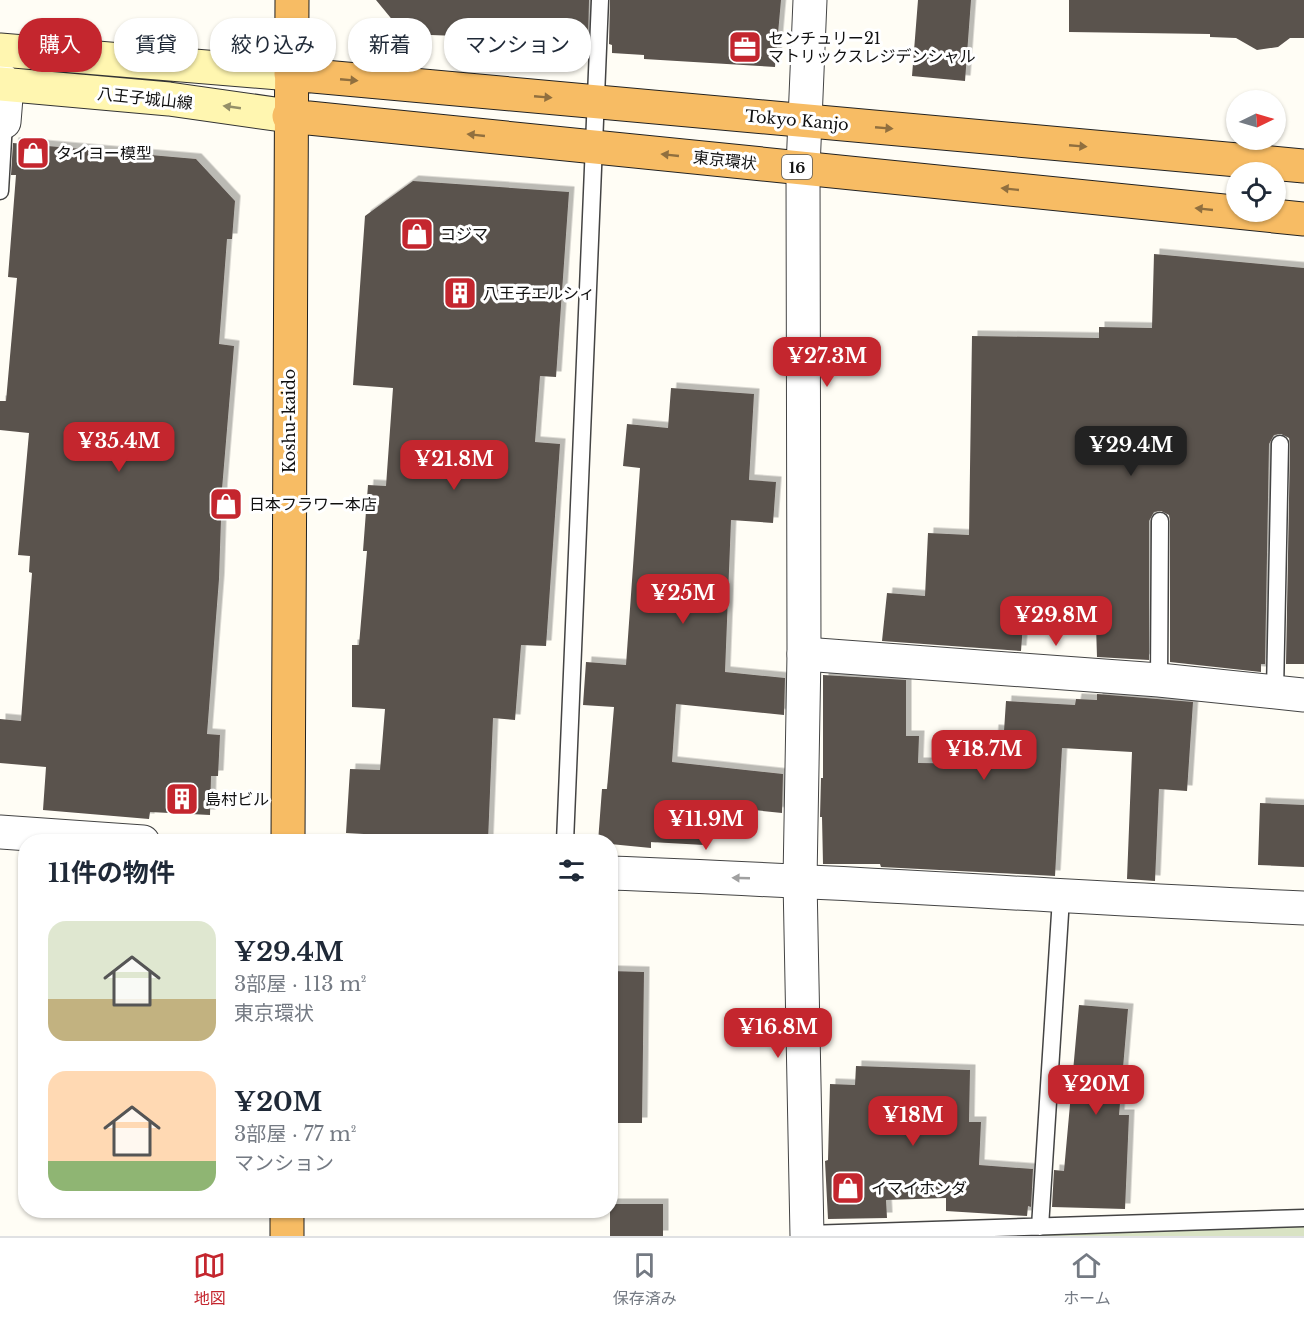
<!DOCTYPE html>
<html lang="ja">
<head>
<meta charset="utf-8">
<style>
  body { margin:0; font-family:"Libre Baskerville","Noto Sans JP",serif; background:#f2f2f3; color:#1f2937; height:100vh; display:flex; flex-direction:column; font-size:22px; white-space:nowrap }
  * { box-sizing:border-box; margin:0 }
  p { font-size:20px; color:#747a83 }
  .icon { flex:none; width:33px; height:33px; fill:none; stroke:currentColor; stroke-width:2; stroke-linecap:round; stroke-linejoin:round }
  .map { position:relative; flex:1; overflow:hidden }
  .sheet { position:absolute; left:18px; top:834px; width:600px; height:384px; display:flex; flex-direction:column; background:#fff; border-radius:24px; box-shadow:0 2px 4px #0004 }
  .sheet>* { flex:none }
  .top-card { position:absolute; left:18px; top:18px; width:600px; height:54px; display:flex; gap:12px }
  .needle { width:39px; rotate:85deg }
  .controls { position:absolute; left:1226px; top:90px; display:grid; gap:12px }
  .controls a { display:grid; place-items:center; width:60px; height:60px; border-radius:50%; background:#fff; box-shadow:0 2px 4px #0004; font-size:30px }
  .price { position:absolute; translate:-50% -51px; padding:0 14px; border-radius:12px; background:#c4262e; color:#fff; font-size:20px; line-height:39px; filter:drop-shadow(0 2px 3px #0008) }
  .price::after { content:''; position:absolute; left:50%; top:36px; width:18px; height:14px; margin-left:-9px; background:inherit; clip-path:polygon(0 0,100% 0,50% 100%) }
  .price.active { background:#222; color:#fff }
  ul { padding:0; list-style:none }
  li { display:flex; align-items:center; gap:18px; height:150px; padding:0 30px }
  li span { display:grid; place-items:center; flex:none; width:168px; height:120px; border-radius:18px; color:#555 }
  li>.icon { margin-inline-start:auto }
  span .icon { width:72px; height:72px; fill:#fffc; stroke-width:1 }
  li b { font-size:26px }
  h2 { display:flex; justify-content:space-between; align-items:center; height:72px; padding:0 30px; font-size:26px }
  .tag { padding:0 21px; border-radius:24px; background:#fff; box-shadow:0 2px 4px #0004; font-size:21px; line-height:54px }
  .tag.active { background:#c4262e; color:#fff }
  .tabs { display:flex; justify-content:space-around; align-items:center; height:84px; border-top:2px solid #e0e1e3; background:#fff; font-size:16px; color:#747a83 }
  .tabs a { display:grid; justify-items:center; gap:3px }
  .tabs .active { color:#c4262e }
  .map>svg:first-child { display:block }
  .cemetery { fill:#d9e3c4 }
  .building { fill:#5a524d; filter:url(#shadow) }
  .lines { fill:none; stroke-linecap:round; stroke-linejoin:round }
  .service-casing { stroke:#444; stroke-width:19 }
  .minor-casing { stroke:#444; stroke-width:35 }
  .tertiary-casing { stroke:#444; stroke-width:35 }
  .secondary-casing { stroke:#333; stroke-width:35 }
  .trunk-casing { stroke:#222; stroke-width:35 }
  .service { stroke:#fff; stroke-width:16 }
  .minor { stroke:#fff; stroke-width:33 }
  .tertiary { stroke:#fff; stroke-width:33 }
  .secondary { stroke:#fff6b0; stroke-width:33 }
  .trunk { stroke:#f7bc64; stroke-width:33 }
  .oneway { fill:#906f3f }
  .oneway2 { fill:#948f68 }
  .oneway3 { fill:#a0a0a0 }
  .labels { text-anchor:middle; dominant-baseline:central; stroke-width:6; stroke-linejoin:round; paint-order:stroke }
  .shield { fill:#fff; stroke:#585858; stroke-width:1.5 }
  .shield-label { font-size:15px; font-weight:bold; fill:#111 }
  .poi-label { font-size:16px; fill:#111; stroke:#fff; text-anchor:start }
  .street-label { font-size:16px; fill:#111; stroke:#fff }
</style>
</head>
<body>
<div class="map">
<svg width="1304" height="1236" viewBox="0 0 1304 1236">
  <defs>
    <filter id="shadow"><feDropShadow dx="5.5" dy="-5.5" stdDeviation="0" flood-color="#0004"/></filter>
  </defs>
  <rect width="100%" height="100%" fill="#fffdf5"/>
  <path class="cemetery" d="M1304,1226V1236H1034V1233Z"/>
  <path class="building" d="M376,0H589L588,43L458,33V36L404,34Z
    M610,0H781L775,67L644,59V55L612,53V45L609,44Z
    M918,0H971L965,81L912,76Z
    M1069,0H1304V38H1290L1278,47L1257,50L1236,38L1210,37V34L1069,32Z
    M13,143L196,159L235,201L232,239H227L219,344L234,346L222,489L219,579L207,734L220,735L218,776H211L210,815L150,812L149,819L43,810L46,767L0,763V719L21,721L32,573L29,572L30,556L18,555L29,433L0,430V401H6L17,278L8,277L16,175H11Z
    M413,181L569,192L556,377L540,376L535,442L560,444L546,646L521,645L515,720L493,718L488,841L346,833L350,769L380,770L385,709L352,707V645H359L367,551H363L368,485L386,486L393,388L353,385L365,216Z
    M1154,254L1304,268V664H1286L1290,444L1289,438L1281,434L1274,435L1269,444L1265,664H1261V672L1170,662V521L1169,515L1161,511L1154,512L1149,521V660L1097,657L1096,625L1023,624L1021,651L882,641L887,593L925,596L928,533L969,535L972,336L1099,338V327L1152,328Z
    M671,388L754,394L749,480L776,482L773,523L731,520L725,672L785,678L784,715L676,704L672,762L783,774L782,813L706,805L704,845L651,842V848L610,844V842H598L602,789H607L614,707L583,705L586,662L626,665L640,468L623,466L627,424L668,428Z
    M823,675L906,680V736H919L918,763L991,764L993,730L1004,731L1006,701L1075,705L1076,699L1097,700V694L1193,702L1187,791L1159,789L1155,881L1127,879L1132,752L1062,748L1055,876L881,867L880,864H823L822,817H820L821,778H823Z
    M1260,803L1304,805V867L1258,865Z
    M610,971L644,972L642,1123H610Z
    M1079,1005L1128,1009L1119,1115H1129L1125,1209L1052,1207L1054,1170L1064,1171Z
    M856,1066L970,1070L969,1122H981L979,1165L1033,1169L1031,1207L1028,1206L1027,1216L946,1211V1198L886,1200L887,1218L828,1219L825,1161L828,1160L830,1084L855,1085Z
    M610,1204H663V1236H610Z"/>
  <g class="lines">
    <g class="service-casing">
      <path id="service" d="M0,191L4,122
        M1159,680L1160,521
        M1275,692L1280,444
        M565,842L600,0
        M1040,1227L1061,898
        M807,1234L1304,1218"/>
    </g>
    <g class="minor-casing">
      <path id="minor" d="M0,78L7,85L4,122
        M804,654L1159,680L1304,695
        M0,832L143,842
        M610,873C842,881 1073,898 1304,908"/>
    </g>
    <g class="tertiary-casing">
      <path id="tertiary" d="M807,1236L800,880L804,654L803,168L810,0"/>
    </g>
    <g class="secondary-casing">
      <path id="secondary" d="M0,50L291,74
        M0,84L169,99L289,116"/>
    </g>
    <g class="trunk-casing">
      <path id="trunk" d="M291,74L1304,166
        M289,116L1304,219
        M288,842L292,0
        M287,1236V1210"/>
    </g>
    <use href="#service" class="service"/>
    <use href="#minor" class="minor"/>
    <use href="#tertiary" class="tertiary"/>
    <use href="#secondary" class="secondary"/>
    <use href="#trunk" class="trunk"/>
  </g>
  <defs><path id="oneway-solid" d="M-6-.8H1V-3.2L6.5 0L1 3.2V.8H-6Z" transform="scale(1.5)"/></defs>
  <g class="oneway">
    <use href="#oneway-solid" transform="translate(349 80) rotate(5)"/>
    <use href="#oneway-solid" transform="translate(543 97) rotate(5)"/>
    <use href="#oneway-solid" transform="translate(884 128) rotate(5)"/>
    <use href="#oneway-solid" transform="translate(476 135) rotate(-174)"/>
    <use href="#oneway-solid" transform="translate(1078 146) rotate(5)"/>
    <use href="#oneway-solid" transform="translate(670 155) rotate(-174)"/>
    <use href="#oneway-solid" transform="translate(1010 189) rotate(-174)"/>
    <use href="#oneway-solid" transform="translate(1204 209) rotate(-174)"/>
  </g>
  <use class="oneway2" href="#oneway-solid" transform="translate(232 107) rotate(-172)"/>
  <use class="oneway3" href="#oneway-solid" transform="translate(741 878) rotate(-178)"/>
  <defs>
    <g id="office-square" transform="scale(1.725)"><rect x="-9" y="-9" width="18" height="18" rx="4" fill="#c4262e" stroke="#fff"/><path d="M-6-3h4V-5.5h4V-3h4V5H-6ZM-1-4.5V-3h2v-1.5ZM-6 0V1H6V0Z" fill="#fff"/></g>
    <g id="shop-square" transform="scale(1.725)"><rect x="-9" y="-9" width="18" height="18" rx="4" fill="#c4262e" stroke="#fff"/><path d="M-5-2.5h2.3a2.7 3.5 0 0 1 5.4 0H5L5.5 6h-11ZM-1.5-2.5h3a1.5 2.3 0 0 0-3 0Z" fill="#fff"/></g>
    <g id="building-square" transform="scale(1.725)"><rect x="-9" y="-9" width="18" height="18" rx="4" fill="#c4262e" stroke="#fff"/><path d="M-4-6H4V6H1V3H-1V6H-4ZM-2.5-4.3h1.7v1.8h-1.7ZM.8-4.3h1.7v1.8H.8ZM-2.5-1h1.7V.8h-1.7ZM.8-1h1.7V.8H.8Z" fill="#fff"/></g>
  </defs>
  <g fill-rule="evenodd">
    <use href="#office-square" x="745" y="47"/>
    <use href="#shop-square" x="33" y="153"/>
    <use href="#shop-square" x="417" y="234"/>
    <use href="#building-square" x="460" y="293"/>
    <use href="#shop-square" x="226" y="504"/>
    <use href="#building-square" x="182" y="799"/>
    <use href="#shop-square" x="848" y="1188"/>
  </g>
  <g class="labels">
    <rect class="shield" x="782" y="155" width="30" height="24" rx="4.5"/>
    <g class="shield-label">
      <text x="797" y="167">16</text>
    </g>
    <g class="poi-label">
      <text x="768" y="38">センチュリー21<tspan x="768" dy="18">マトリックスレジデンシャル</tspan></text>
      <text x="56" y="153">タイヨー模型</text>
      <text x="440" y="234">コジマ</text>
      <text x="483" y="293">八王子エルシィ</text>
      <text x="249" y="504">日本フラワー本店</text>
      <text x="205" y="799">島村ビル</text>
      <text x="871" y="1188">イマイホンダ</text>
    </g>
    <g class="street-label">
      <text transform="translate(145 98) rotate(6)">八王子城山線</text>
      <text transform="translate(797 120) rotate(5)">Tokyo Kanjo</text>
      <text transform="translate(725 160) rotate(6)">東京環状</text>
      <text transform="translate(289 421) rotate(-90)">Koshu-kaido</text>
    </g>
  </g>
</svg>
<div class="controls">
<a><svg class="needle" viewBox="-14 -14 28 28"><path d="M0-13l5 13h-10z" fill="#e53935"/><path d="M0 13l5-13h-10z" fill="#747a83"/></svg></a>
<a><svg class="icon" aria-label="locate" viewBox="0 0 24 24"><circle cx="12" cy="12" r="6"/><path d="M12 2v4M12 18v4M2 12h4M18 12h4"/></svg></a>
</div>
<b class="price" style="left:827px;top:388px">¥27.3M</b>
<b class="price" style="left:119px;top:473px">¥35.4M</b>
<b class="price active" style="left:1131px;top:477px">¥29.4M</b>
<b class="price" style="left:454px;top:491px">¥21.8M</b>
<b class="price" style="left:683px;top:625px">¥25M</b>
<b class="price" style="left:1056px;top:647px">¥29.8M</b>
<b class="price" style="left:984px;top:781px">¥18.7M</b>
<b class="price" style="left:706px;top:851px">¥11.9M</b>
<b class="price" style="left:778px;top:1059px">¥16.8M</b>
<b class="price" style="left:1096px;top:1116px">¥20M</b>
<b class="price" style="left:913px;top:1147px">¥18M</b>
<div class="top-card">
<a class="tag active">購入</a>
<a class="tag">賃貸</a>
<a class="tag">絞り込み</a>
<a class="tag">新着</a>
<a class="tag">マンション</a>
</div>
<section class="sheet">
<h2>11件の物件<svg class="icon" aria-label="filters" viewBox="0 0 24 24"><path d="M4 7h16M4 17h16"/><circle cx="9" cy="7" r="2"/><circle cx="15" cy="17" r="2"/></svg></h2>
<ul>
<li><span style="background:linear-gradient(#dfe7d0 65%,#c2b280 0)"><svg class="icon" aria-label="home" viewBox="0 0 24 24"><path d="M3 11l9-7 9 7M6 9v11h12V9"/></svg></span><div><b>¥29.4M</b><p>3部屋 · 113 m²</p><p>東京環状</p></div></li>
<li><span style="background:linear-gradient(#ffd9b3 75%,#8fb573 0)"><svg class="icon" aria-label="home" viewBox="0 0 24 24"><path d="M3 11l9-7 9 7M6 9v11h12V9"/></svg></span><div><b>¥20M</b><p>3部屋 · 77 m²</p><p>マンション</p></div></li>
</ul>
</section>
</div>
<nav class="tabs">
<a class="active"><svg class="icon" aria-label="map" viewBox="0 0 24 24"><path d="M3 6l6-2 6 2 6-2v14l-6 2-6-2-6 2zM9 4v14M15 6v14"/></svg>地図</a>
<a><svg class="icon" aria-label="saved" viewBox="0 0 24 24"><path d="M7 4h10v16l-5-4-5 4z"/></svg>保存済み</a>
<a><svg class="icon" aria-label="home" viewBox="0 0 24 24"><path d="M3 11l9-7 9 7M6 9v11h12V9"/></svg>ホーム</a>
</nav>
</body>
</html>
